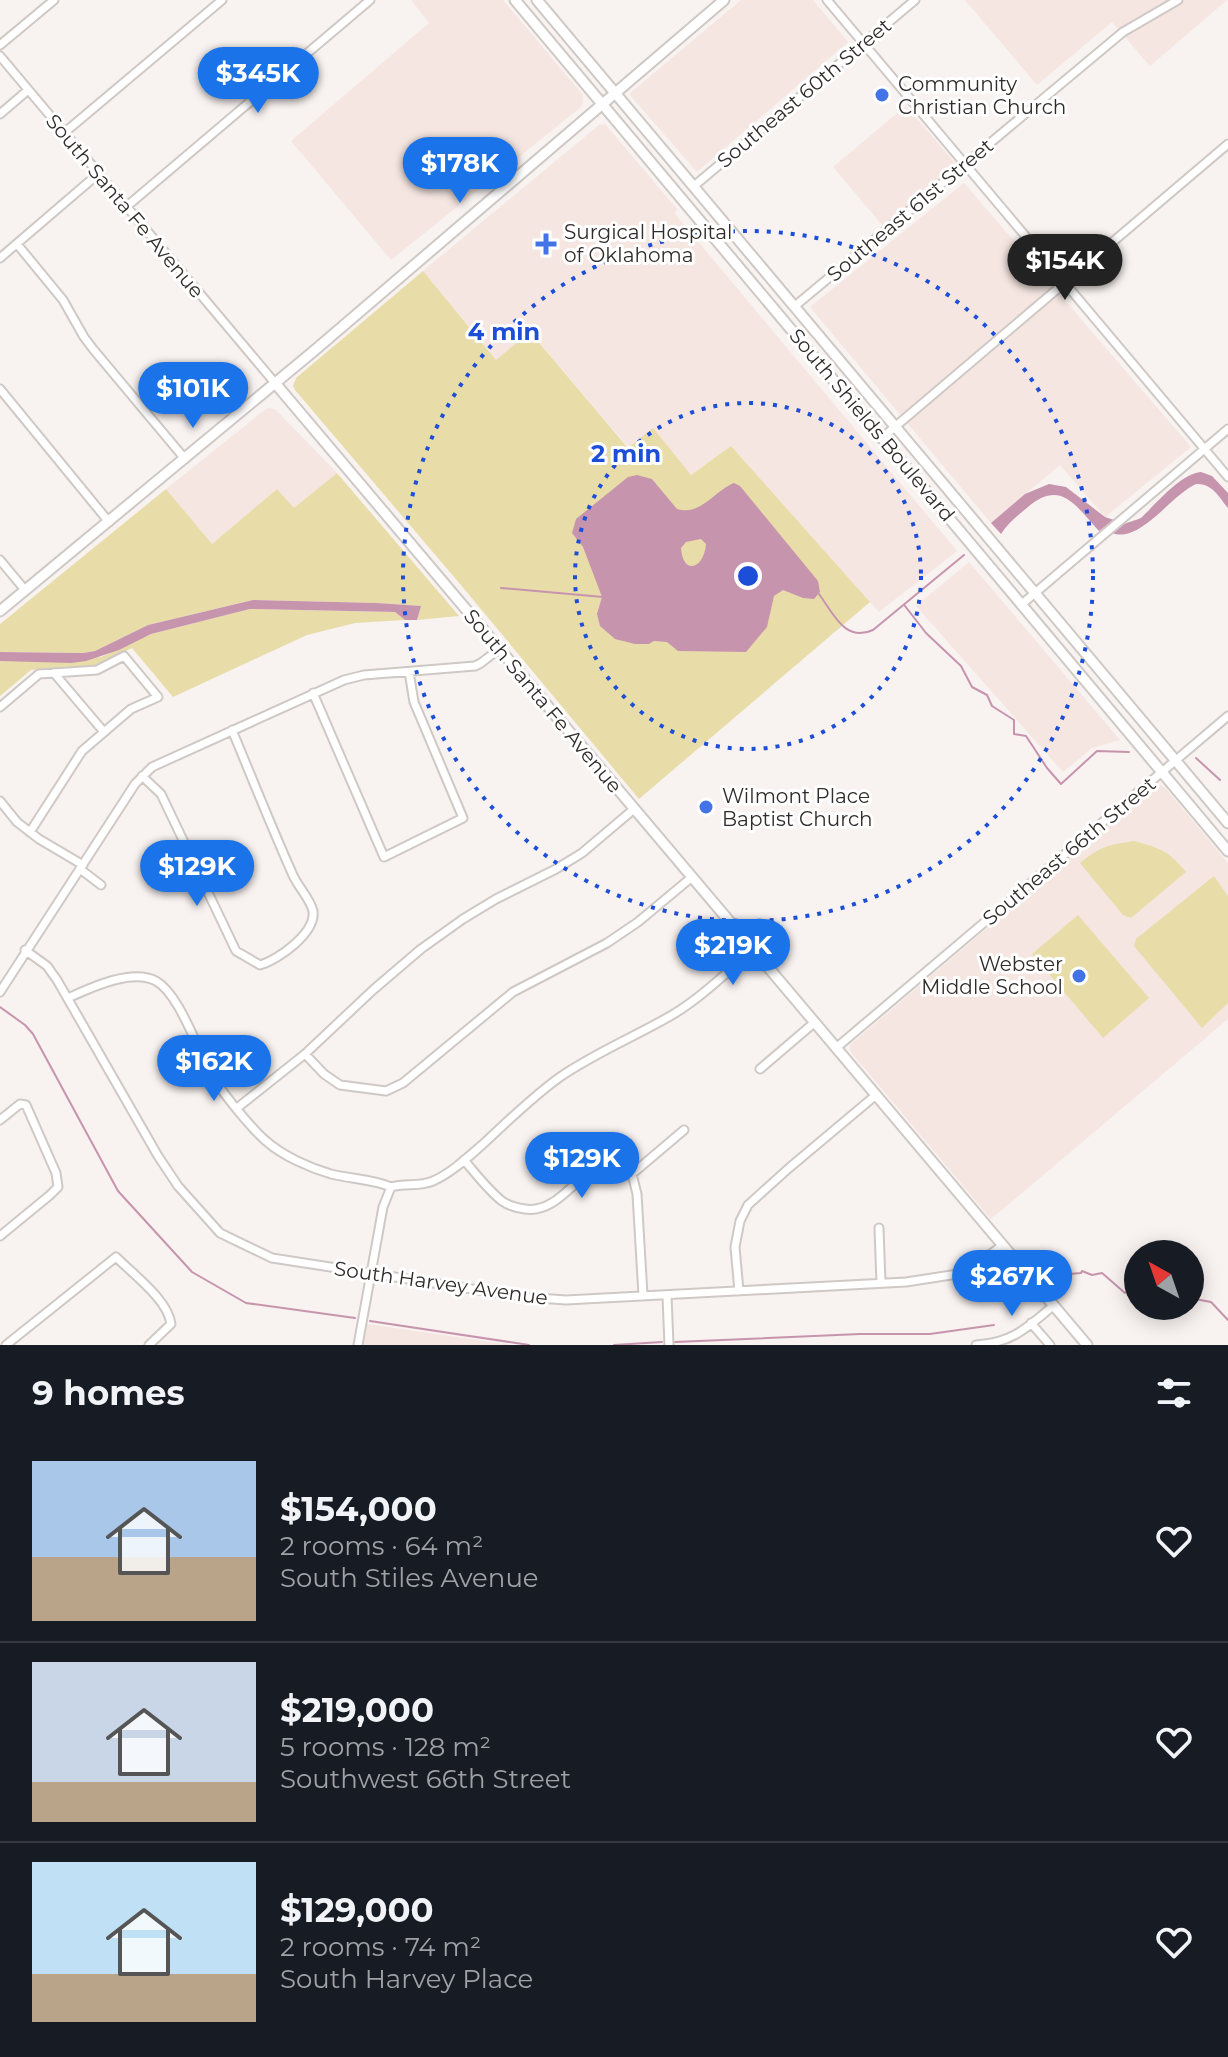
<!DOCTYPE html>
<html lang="en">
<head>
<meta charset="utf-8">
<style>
  body { margin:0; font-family:Montserrat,sans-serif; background:#242831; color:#f1f3f6; height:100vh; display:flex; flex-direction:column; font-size:30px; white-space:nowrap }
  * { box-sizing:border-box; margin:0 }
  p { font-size:26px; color:#9ea1a6 }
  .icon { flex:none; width:44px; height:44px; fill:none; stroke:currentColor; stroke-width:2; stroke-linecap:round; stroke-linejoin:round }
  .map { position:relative; height:1345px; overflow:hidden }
  .details { display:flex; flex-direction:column; background:#171b24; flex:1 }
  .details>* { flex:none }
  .needle { width:52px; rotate:320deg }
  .buttons { position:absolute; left:1124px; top:1240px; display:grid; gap:16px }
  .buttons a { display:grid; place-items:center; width:80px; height:80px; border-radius:50%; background:#171b24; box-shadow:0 4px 20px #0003; font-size:40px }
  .price { position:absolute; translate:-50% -68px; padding:0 18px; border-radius:28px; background:#1a73e8; color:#fff; font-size:26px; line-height:52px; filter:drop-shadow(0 2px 4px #0008) }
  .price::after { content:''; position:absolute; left:50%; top:48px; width:24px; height:18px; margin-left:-12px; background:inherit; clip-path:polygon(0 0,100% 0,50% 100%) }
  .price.active { background:#222; color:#fff }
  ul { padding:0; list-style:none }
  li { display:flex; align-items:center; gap:24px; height:200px; padding:0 32px }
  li+li { border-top:2px solid #363941 }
  li span { display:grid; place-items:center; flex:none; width:224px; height:160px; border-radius:0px; color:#555 }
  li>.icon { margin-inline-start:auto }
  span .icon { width:96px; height:96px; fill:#fffc; stroke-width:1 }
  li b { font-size:34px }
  h2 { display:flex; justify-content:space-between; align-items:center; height:96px; padding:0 32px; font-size:34px }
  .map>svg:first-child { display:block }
  .built { fill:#f5e6e1 }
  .green { fill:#e8dda9 }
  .water { fill:#c794ae; fill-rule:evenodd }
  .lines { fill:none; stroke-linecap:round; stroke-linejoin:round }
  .stream { stroke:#c794ae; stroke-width:2 }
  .minor-casing { stroke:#cfc9c6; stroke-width:11 }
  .major-casing { stroke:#cfc9c6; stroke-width:13 }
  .minor { stroke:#fff; stroke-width:7 }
  .major { stroke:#fff; stroke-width:9 }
  .ring { fill:none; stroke:#1d4ed8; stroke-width:4; stroke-dasharray:4 8 }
  .poi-dot { fill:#4374e5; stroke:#fff; stroke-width:3 }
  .labels { text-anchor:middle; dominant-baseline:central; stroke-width:6; stroke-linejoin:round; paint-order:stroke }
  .poi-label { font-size:20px; fill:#2f2c2b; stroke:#fff; text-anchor:start }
  .street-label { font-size:20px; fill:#2f2c2b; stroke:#fff }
  .centre { fill:#1d4ed8; stroke:#fff; stroke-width:4 }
  .ring-label { font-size:24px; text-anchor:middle; font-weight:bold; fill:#1d4ed8; stroke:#fff; stroke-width:6; stroke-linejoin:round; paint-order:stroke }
</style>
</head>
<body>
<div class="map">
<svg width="1228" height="1345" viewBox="0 0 1228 1345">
  <rect width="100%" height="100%" fill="#f8f2f0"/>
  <path class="built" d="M411,0H503L583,95V102L581,107L391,260L291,141L429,23Z
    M741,0H813L848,42L697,172L629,94Z
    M965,0H1227L1150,66L1112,22L1037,85Z
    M906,106L956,164L883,226L833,167Z
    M605,124L677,209L675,214L957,551L879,612L731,446L691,475L629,448L531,333L497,361L423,271L599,125Z
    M964,183L1191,447L1105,517L1060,465L991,523L810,307Z
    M269,408L276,410L337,473L294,509L277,489L212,544L166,489L266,409Z
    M969,562L1120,740L1092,748L1063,772L916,606Z
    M1155,785H1161L1166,789L1228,863V1019L991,1219L850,1051V1045Z
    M367,1324L512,1345H363Z"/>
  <path class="green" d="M423,271L496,360L530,332L628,448L653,428L691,475L731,446L870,602L639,799L460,584L295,390L293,386L296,378Z
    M337,473L459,616L417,620L420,606L377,603L253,600L148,625L95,651L83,653L0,652V624L166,489L212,544L277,489L294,508Z
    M250,609L395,612L405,620L355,623L307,635L173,697L132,648L97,665L31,670L0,696V660L101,657L151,634Z
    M1134,841C1160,848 1169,851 1186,872L1131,918L1123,915L1080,863C1101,846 1108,845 1134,841Z
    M1214,876L1228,896V1003L1202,1028L1134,946L1136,939Z
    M1078,915L1149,998L1103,1038L1032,954Z"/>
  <path class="water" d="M1201,472L1212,476L1228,493V508C1219,497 1212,483 1196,484C1171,495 1140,544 1112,533C1126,521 1126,524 1141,518C1156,504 1180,474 1201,472Z
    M637,475L652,479L677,509C701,516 714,491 734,483L740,486L818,581L820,592L814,599L803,598L783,590L774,596L767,627L746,652L678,651L667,642L654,641L649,644H635L615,639L600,626L597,614L602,597L583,547L572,533L576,519L628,477ZM701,539L706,544C704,569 683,576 681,548L686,542Z
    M1049,484L1066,487L1105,517L1114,520L1099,531C1076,506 1061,479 1028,507C1018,515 1008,523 1001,534L991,523L1025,494Z
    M253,600L377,603L421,606L417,620H405L395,612L250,609L151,634L119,650L86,661L71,663L0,661V652L83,653L95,651L148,625Z"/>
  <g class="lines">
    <path class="stream" d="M501,588L603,597
      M819,594C833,613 845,643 873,630L964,555
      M905,606L926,633L961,666L972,687L987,695L992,706L1014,720V734L1026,736L1047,768L1061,784L1097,751L1129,752
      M1196,758L1220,780
      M0,1007L25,1025L33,1034L118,1191L192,1272L246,1303L355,1318
      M1050,1282L1058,1275L1081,1273L1082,1271L1092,1275L1102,1273L1125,1293L1135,1283H1138
      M1190,1294L1195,1299L1211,1302L1228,1320
      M370,1321L529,1345
      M675,1342L860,1334H930L994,1325
      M614,1345L662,1342"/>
    <g class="minor-casing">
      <path id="minor" d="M827,0L1228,477
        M0,45L54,0
        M0,56L275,383
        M0,114L28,90
        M64,133L222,0
        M694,186L915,0
        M126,207L370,0
        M17,244L63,300L84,337L93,349L185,459
        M0,258L98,174
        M795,306L1123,32L1178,0
        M0,389L109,522
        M883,437L1228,144
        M0,560L25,590
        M1022,604L1228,429
        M54,673L104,732
        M313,693L384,857L463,818L414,702L409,672
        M0,707L39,674L97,670L124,656L158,697L131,709L82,751L30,832
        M142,776L161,794L236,951L260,965C278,960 316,933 313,911C310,898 297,886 292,873C271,826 252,778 232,730
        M0,801L17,822L39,839L83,865
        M80,869L101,885
        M25,950L47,966L57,980L158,1156L178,1186L220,1233L272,1258L524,1297L566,1300L906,1282L964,1273L1003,1245
        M0,992L135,784L152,767L344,680L364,675L475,666L481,663L499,649
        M68,998C90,988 132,968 156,981C181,995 199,1056 215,1080C225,1096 252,1129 266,1141C283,1156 310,1168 331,1174C351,1179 372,1179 391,1187
        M836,1048L1228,716
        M305,1054L324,1074L340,1085L386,1091L403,1083L513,992L607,943L638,922L692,877
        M760,1069L815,1022
        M237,1108L305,1054L373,990L421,949L463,919L496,899L556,869L582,853L634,809
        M0,1120L20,1104L26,1105L56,1173L58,1187L50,1195L0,1236
        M464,1160C476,1174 488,1190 502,1201C509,1206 517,1208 525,1209C564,1215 584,1156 616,1165C621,1166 627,1171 632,1174L637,1194L643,1295
        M632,1174L684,1130
        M879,1228L881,1283
        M739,1291L735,1247L740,1221L748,1205L789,1168L876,1095
        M667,1296L669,1345
        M1031,1323L1050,1345
        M6,1345L116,1257C134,1275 168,1300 171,1324L149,1345
        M358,1345L383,1207L391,1187C405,1183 420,1187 433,1181C451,1173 467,1158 482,1145C507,1122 532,1097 560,1077C595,1053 636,1036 672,1015C702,997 727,972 753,950
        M976,1345C1012,1343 1027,1328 1054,1305"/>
    </g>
    <g class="major-casing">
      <path id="major" d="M515,0L1228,851
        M537,0L1228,823
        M275,383L1087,1345
        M0,611L315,350L724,0"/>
    </g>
    <use href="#minor" class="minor"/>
    <use href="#major" class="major"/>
  </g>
  <g class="ring">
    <circle cx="748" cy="576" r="173"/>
    <circle cx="748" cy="576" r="345"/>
  </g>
  <g class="poi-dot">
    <circle cx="882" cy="95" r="8"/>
    <path d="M542 232h8v8h8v8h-8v8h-8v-8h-8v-8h8z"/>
    <circle cx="706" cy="807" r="8"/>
    <circle cx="1079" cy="976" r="8"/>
  </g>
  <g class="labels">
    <g class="poi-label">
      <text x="898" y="84">Community<tspan x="898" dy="23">Christian Church</tspan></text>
      <text x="564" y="232">Surgical Hospital<tspan x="564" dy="23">of Oklahoma</tspan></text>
      <text x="722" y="796">Wilmont Place<tspan x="722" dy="23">Baptist Church</tspan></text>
      <text x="1063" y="964" text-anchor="end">Webster<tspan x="1063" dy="23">Middle School</tspan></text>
    </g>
    <g class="street-label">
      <text transform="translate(804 93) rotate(-40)">Southeast 60th Street</text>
      <text transform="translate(125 206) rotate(50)">South Santa Fe Avenue</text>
      <text transform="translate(910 210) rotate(-40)">Southeast 61st Street</text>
      <text transform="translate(872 425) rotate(50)">South Shields Boulevard</text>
      <text transform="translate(543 701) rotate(50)">South Santa Fe Avenue</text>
      <text transform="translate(1069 851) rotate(-40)">Southeast 66th Street</text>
      <text transform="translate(441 1283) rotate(8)">South Harvey Avenue</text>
    </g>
  </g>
  <circle cx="748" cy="576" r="12" class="centre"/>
  <g class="ring-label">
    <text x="504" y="340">4 min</text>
    <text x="626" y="462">2 min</text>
  </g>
</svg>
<div class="buttons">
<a><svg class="needle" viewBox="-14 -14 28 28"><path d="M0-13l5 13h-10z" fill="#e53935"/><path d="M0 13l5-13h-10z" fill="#9ea1a6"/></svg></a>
</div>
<b class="price" style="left:258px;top:115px">$345K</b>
<b class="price" style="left:460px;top:205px">$178K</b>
<b class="price active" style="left:1065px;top:302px">$154K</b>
<b class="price" style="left:193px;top:430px">$101K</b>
<b class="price" style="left:197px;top:908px">$129K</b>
<b class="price" style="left:733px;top:987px">$219K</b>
<b class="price" style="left:214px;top:1103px">$162K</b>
<b class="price" style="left:582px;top:1200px">$129K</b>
<b class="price" style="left:1012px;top:1318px">$267K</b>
</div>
<section class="details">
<h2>9 homes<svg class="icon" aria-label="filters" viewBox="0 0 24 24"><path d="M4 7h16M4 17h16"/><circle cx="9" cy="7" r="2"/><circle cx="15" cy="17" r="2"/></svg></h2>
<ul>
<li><span style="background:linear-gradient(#a9c7e8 60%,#b9a48a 0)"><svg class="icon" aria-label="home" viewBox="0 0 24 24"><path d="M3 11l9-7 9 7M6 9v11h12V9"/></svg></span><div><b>$154,000</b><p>2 rooms · 64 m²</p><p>South Stiles Avenue</p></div><svg class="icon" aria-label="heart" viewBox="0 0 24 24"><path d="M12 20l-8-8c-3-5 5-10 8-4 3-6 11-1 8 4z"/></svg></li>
<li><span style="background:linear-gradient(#c9d6e8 75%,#b9a48a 0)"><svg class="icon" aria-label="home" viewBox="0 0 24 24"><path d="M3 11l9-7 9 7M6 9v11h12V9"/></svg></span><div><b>$219,000</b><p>5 rooms · 128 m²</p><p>Southwest 66th Street</p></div><svg class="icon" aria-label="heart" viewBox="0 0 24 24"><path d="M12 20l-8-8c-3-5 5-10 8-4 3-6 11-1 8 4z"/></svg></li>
<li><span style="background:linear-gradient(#bfe0f5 70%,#b9a48a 0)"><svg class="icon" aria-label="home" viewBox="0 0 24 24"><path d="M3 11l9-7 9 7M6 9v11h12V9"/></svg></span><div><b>$129,000</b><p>2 rooms · 74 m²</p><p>South Harvey Place</p></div><svg class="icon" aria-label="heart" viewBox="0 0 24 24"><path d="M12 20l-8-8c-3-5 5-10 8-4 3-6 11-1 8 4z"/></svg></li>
</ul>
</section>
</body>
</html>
